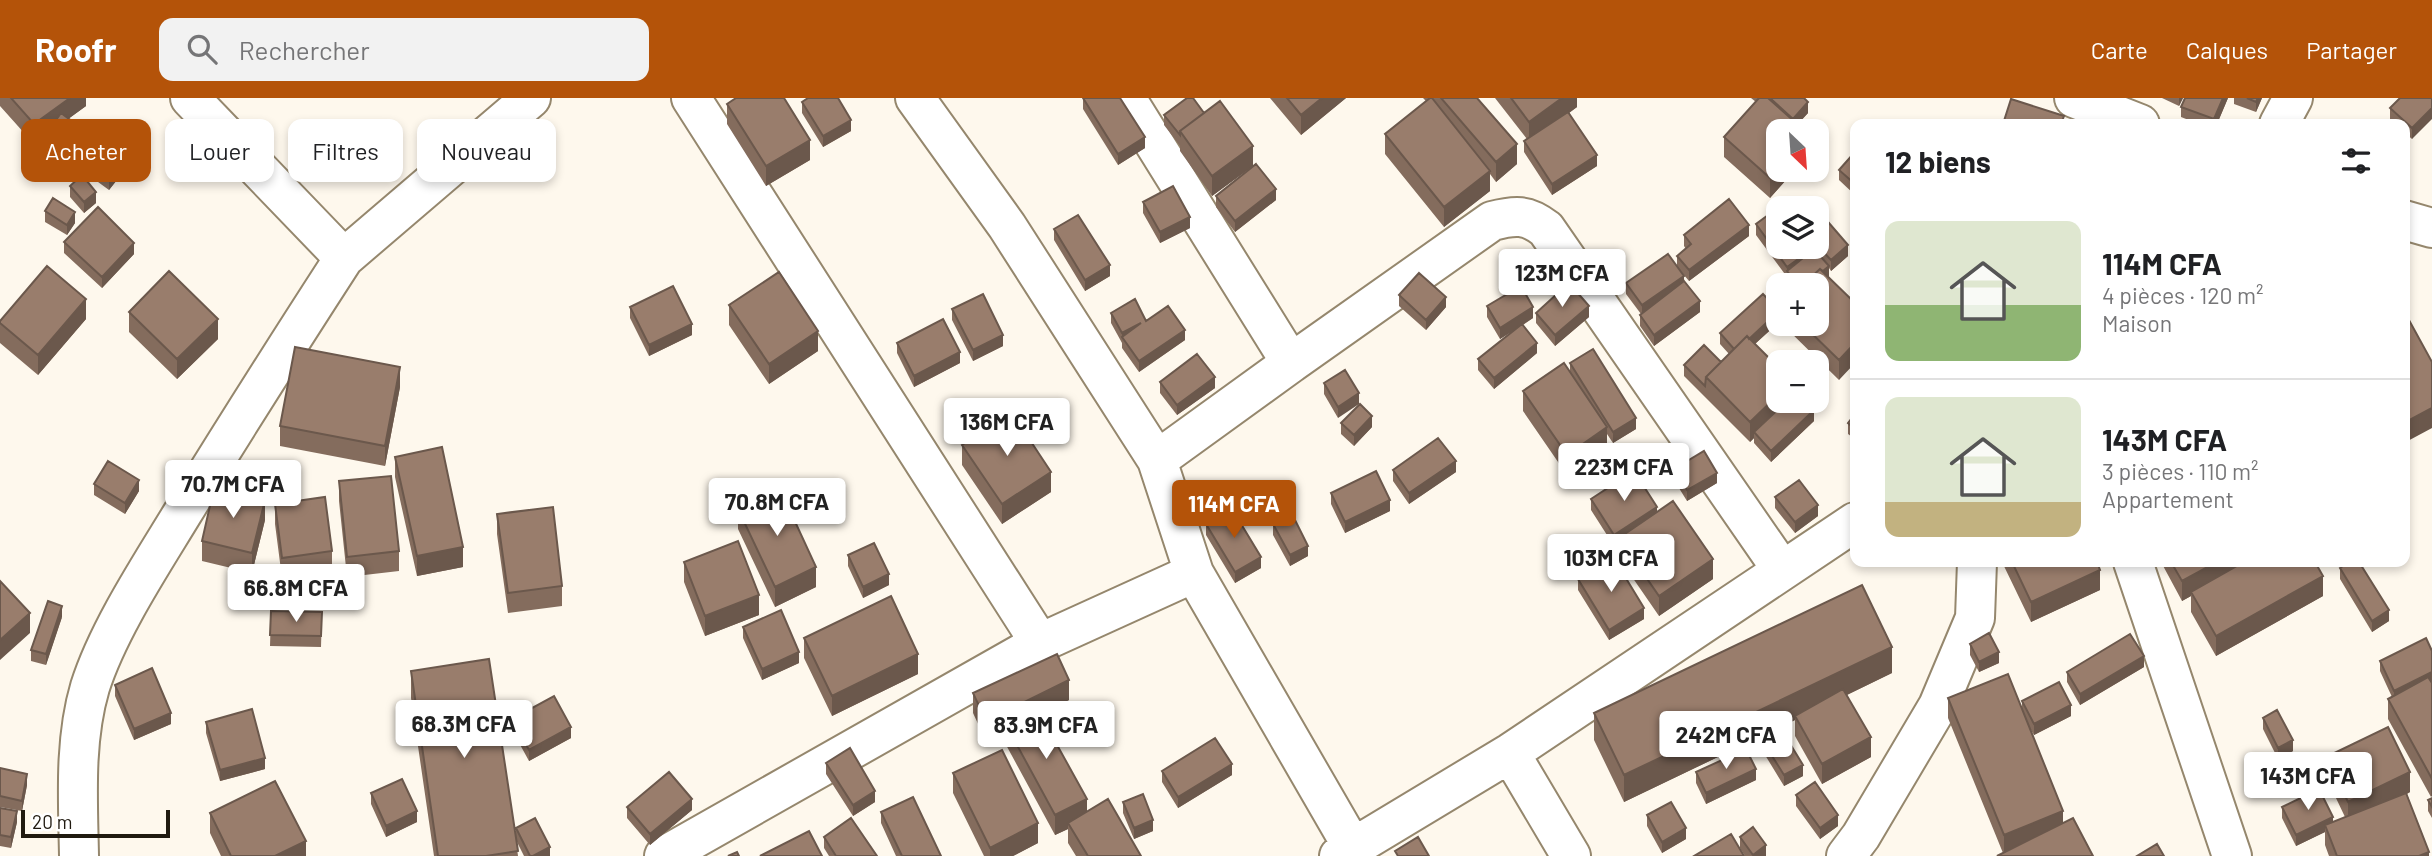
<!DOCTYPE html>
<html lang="fr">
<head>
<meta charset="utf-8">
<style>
  body { margin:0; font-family:Barlow,sans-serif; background:#f2f2f2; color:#202124; height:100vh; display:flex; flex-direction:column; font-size:26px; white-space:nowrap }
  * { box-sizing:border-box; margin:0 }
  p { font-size:23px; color:#757577 }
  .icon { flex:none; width:38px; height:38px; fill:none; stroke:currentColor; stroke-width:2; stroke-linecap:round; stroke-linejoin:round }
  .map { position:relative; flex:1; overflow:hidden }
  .details { position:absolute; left:1850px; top:21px; width:560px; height:448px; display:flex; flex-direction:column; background:#fff; border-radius:14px; box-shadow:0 4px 10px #0003 }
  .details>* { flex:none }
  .banner { position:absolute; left:21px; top:21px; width:665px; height:63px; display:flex; gap:14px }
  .needle { width:46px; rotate:155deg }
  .tools { position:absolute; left:1766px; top:21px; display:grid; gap:14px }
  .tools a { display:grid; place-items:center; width:63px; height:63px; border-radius:14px; background:#fff; box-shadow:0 4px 10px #0003; font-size:35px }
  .scale { position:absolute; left:21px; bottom:18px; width:149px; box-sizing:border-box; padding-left:7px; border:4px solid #201a10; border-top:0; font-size:19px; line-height:24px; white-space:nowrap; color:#201a10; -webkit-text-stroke:5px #fff; paint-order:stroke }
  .price { position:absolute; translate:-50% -60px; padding:0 16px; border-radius:7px; background:#fff; color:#222; font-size:23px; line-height:46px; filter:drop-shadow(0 2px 4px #0008) }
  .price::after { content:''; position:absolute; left:50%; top:42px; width:21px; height:16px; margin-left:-10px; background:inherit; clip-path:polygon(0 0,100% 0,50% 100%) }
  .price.selected { background:#b45309; color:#fff }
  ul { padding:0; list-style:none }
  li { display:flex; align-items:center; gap:21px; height:175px; padding:0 35px }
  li+li { border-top:2px solid #e0e0e0 }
  li span { display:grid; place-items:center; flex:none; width:196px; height:140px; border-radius:14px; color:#555 }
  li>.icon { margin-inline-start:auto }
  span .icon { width:84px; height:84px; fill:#fffc; stroke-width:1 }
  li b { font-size:30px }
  h2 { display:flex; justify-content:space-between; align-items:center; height:84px; padding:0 35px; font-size:30px }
  .tag { padding:0 24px; border-radius:14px; background:#fff; box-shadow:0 4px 10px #0003; font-size:24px; line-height:63px }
  .tag.selected { background:#b45309; color:#fff }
  header { display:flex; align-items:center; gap:42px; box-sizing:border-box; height:98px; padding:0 35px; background:#b45309; color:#fff }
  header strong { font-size:33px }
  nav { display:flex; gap:38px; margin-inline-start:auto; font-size:24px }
  .search { width:490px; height:63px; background:#f2f2f2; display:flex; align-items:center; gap:18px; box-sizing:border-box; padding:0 24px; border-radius:14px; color:#757577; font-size:26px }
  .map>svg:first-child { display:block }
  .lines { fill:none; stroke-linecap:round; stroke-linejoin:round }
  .minor-casing { stroke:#95876d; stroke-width:42 }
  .minor { stroke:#fff; stroke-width:38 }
  .wall { fill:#846c5d }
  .shaded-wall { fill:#6b584c }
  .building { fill:#997d6c; stroke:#6b584c; stroke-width:2 }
</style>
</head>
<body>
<header>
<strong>Roofr</strong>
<div class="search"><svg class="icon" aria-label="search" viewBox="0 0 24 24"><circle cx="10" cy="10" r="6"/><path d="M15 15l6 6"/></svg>Rechercher</div>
<nav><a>Carte</a><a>Calques</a><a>Partager</a></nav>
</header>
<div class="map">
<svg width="2432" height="758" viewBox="0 0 2432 758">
  <rect width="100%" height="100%" fill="#fef8ed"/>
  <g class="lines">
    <g class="minor-casing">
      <path id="minor" d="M691,0L1040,545
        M915,0L1007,128L1157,362L1194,475
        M1126,0L1291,265L1157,362
        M2074,0L2140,26
        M2279,26L2293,0
        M2404,122L2432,130
        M344,160L531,0
        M1291,265L1492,123C1515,117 1527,116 1546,131L1782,472
        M2133,464L2232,758
        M1510,655L1571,758
        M79,758C78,702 74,643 90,589C108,532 151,467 182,416C235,330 289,245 344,160L190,0
        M664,758L1040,545L1194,475L1353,750
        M1339,758L1510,655L1855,424
        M1846,758L1861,738L1938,608L1975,520L1977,464"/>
    </g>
    <use href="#minor" class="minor"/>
  </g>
  <path class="wall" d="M0,0H86V8L68,21L124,73L109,92L46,46V37L34,46L0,8Z
    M1083,0L1145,50L1118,67L1083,11Z
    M1270,0H1346L1301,37Z
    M1423,0H1477L1517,66L1496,84L1490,76V93L1444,129L1385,56V36L1426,3Z
    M1495,0H1577V9L1569,15L1597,68L1552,97L1524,54V43L1527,41Z
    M1751,0H1804L1808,15L1798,26L1778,72H1795L1770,100L1724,59V39L1756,4Z
    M2162,0H2183L2179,8Z
    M2228,0L2217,26H2199L2181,19V9Z
    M2234,0H2262L2256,14L2234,6Z
    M2432,0L2412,41L2404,34V26H2396L2390,21V10Z
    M802,4L851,33L823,49L802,15Z
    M727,6L810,62L766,88L727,26Z
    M1204,15L1253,68L1212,98L1180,53V48L1164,27V17Z
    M1855,54V97L1839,82V72Z
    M70,88L96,105L84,115L70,99Z
    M1216,98L1276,102L1235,134L1216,109Z
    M1143,104L1190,130L1160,145L1143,115Z
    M1816,110L1848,158L1831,173L1829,170V179L1855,205L1839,282L1783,227V226H1816V187H1789L1787,184V179L1756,137V126L1811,154L1813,152L1810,149H1816Z
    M45,113L75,125L67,137L45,124Z
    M1054,131L1110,178L1085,193L1054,142Z
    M1684,137L1749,138L1689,183L1678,170L1684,184L1700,214L1654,248L1640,228V217L1641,216L1626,196V185L1677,168V158L1686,151L1684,148Z
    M64,144L134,156L102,190L64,155Z
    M1399,197L1446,209L1426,232L1399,208Z
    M729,207L818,253L769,286L729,227Z
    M1487,208L1533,220L1523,227L1537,255L1494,291L1478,272V261L1514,232L1500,241L1487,219Z
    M630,209L692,237L649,258L630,220Z
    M952,211L1003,248L973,263L952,222Z
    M1778,212V225L1755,246L1778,303L1814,323L1771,364L1754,345V340L1750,344L1684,278V267L1721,264L1729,256L1720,246V235Z
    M129,214L218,241L177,281L129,234Z
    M1111,215L1185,242L1139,274L1122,250V245L1111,225Z
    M1536,215L1589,219L1555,248L1536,225Z
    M86,221L38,277L0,245V223Z
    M897,245L960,265L914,289L897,255Z
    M1570,265L1636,331L1613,345L1607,336V349L1567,377L1523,313V293L1570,274Z
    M1345,272L1338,320L1324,296V285Z
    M1160,284L1215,290L1177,317L1160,295Z
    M400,289L385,368L280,348V328Z
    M1855,316V341L1848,336V325Z
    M1341,325L1372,329L1354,348L1341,336Z
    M962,347L1051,394L1002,426L962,367Z
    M395,359L463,469L417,478L395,379Z
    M1674,371L1717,385L1687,403L1674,382Z
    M1393,372L1456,374L1409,406L1393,383Z
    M339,383L399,453V473L347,479L339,403Z
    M94,386L139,393L125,416L94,397Z
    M1331,395L1390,413L1345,435L1331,406Z
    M1775,399L1818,418L1795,435L1775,410Z
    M1591,401L1657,414L1713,481L1659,518L1619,460V445L1614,448L1591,412Z
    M275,406L332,453V473L282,480L275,426Z
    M738,411L816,489L775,509L738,431Z
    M497,416L562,488V508L508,515L497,436Z
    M265,422L252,475L202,463V443Z
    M1206,426L1261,470L1235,485L1206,437Z
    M1273,426L1308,458L1290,468L1273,437Z
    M848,457L889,487L863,500L848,468Z
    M684,464L759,517L705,538L684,484Z
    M2002,464H2097L2100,492L2031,524Z
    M2161,464H2315L2323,498L2216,558L2191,514V498L2182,503Z
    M2340,470L2389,523L2372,534L2340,481Z
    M1578,481L1644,521L1609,542L1578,492Z
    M271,513L322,514L321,549L270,548Z
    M62,519L46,567L31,563V552Z
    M743,529L799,565L762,582L743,540Z
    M804,540L918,576L832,618L804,560Z
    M1970,546L1999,565L1979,574L1970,557Z
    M2432,553L2431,699L2388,621V601L2392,599L2380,573V563Z
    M2144,569L2080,607L2067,584V574Z
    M411,573L516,739V730L550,758H524L516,742L518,758H434L411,600Z
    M1892,575L1847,597L1871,659L1822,686L1795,638V622L1624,704L1594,642V615Z
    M115,587L171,626L134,642L115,598Z
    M973,595L1069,602L1041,616L1087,714L1141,758H1076L1068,745V731L1055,737L1005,645V634L986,643L973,615Z
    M1948,600L2022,611V603L2071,618L2034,637L2029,629L2063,725L2003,755L1948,620Z
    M2263,620L2293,653L2278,661L2263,631Z
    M512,621L571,640L529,663L512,632Z
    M206,624L265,671L220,683L206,635Z
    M1762,642L1803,678L1784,688L1762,652Z
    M2326,659L2410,694L2407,696L2429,758H2329L2325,747V734L2296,748L2282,720V709L2333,724L2345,719L2326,679Z
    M826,665L875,704L853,718L826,676Z
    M0,670L27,687L22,713L0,709Z
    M1162,673L1232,677L1178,710L1162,684Z
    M1696,674L1756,682L1706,706L1696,685Z
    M953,675L1038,745L1013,758H984L953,695Z
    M371,695L417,724L386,739L371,706Z
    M1796,697L1838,728L1820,741L1796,708Z
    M2432,700V720L2428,713V702Z
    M1123,704L1153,733L1134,741L1123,715Z
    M627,709L692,712L650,747L627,720Z
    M0,710L17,724L11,750L0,748Z
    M881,714L941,758H896L881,725Z
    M210,715L306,758H221L210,735Z
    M1647,717L1686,741L1662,755L1647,728Z
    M824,739L877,758H829L824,750Z
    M1740,739L1766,758H1745L1740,750Z"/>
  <path class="shaded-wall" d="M70,0H86V8L34,46V26Z
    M1322,0H1346L1301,37V17Z
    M1562,0H1577V9L1529,44V24Z
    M2179,0H2183L2179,8Z
    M2223,0H2228L2217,26H2214V21Z
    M2258,0H2262L2256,14V4Z
    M1808,4V15L1793,31V21Z
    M2432,10V21L2412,41V30Z
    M851,22V33L823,49V38Z
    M1145,39V50L1118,67V56Z
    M810,42V62L766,88V68Z
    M1517,46V66L1496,84V64Z
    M1253,48V68L1212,98V78Z
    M1597,57V68L1552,97V86Z
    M124,62V73L109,92V81Z
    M1778,71L1795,72L1770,100V80Z
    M1490,73V93L1444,129V109Z
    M1276,91V102L1235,134V123Z
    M96,94V105L84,115V104Z
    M75,114V125L67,137V127Z
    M1190,119V130L1160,145V134Z
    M1749,127V138L1689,183V172Z
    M134,145V156L102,190V179Z
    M1848,147V158L1831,173V162Z
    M1811,152V163L1787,174V169Z
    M1110,167V178L1085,193V182Z
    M1829,168V179L1805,187Z
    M1684,178V189L1642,218V207Z
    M1446,199V209L1426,232V222Z
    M86,201V221L38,277V257Z
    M1700,203V214L1654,248V237Z
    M1589,208V219L1555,248V237Z
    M1533,209V220L1500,241V230Z
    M1778,214V225L1736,263V252Z
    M218,221V241L177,281V261Z
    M1141,225L1122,239V246V235Z
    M692,226V237L649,258V247Z
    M1185,232V242L1139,274V263Z
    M818,233V253L769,286V266Z
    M1003,237V248L973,263V252Z
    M1537,245V255L1494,291V280Z
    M1855,245V265L1839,282V262Z
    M960,254V265L914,289V278Z
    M400,269V289L385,368V348Z
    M1215,279V290L1177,317V307Z
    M1359,295V306L1338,320V309Z
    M1778,297V303H1792L1754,334V340L1750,344V324Z
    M2432,310V330L2404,345V325Z
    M1814,312V323L1771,364V353Z
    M1372,318V329L1354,348V337Z
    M1636,320V331L1613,345V334Z
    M1607,329V349L1567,377V357Z
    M1456,363V374L1409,406V395Z
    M1051,374V394L1002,426V406Z
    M1717,375V385L1687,403V392Z
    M139,382V393L125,416V405Z
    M265,402V422L252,475V455Z
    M1390,402V413L1345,435V424Z
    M1818,407V418L1795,435V424Z
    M1657,409V420L1619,440V445L1614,448V437Z
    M1308,448V458L1290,468V457Z
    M463,449V469L417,478V458Z
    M1261,459V470L1235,485V474Z
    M1713,461V481L1659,518V498Z
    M2217,464H2254L2191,494V498L2182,503V483Z
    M816,469V489L775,509V489Z
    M2100,472V492L2031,524V504Z
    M889,476V487L863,500V489Z
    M2323,478V498L2216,558V538Z
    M759,497V517L705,538V518Z
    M62,508V519L46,567V556Z
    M1644,510V521L1609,542V532Z
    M2389,512V523L2372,534V523Z
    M30,515V535L0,562V542Z
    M1892,549V575L1797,621L1795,618V622L1624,704V677Z
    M799,554V565L762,582V571Z
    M1999,554V565L1979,574V564Z
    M918,556V576L832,618V598Z
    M2144,558V569L2080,607V596Z
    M2432,574V585L2394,604V593Z
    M1069,582V602L1009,632L1005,625V634L986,643V623Z
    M2071,607V618L2034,637V626Z
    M171,615V626L134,642V631Z
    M571,629V640L529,663V652Z
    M1871,639V659L1822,686V666Z
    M2293,642V653L2278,661V650Z
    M265,660V671L220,683V672Z
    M1232,666V677L1178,710V699Z
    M1803,667V678L1784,688V677Z
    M1756,671V682L1706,706V695Z
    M2410,674V694L2348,724V704Z
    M27,676V687L22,713V703Z
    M2432,678V698L2431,699V679Z
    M875,693V704L853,718V707Z
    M692,701V712L650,747V736Z
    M1087,701V721L1068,725V731L1055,737V717Z
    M17,713V724L11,750V739Z
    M417,713V724L386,739V728Z
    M2063,713V733L2004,757V737Z
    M1838,717V728L1820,741V730Z
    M2333,719V730L2325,727V734L2296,748V737Z
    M1153,722V733L1134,741V730Z
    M1038,725V745L1013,758H990V750Z
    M1686,730V741L1662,755V744Z
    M306,743V758H275Z
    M1766,747V758H1753V757Z
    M550,749V758H533Z
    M2429,754V758H2419Z"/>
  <path class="building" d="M11,0H70L34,26Z
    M736,0H784L810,42L766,68L727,6Z
    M808,0H838L851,22L823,38L802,4Z
    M1083,0H1120L1145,39L1118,56Z
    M1187,0H1193L1204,15L1180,33V37L1164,17Z
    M1287,0H1322L1301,17Z
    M1430,0H1432L1490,73L1444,109L1385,36Z
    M1441,0H1477L1517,46L1496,64Z
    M1511,0H1562L1529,24Z
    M1759,0H1768L1805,33H1778V71L1770,80L1724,39Z
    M1772,0H1804L1808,4L1793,21L1771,1Z
    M2185,0H2223L2214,21L2181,9Z
    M2247,0H2258L2256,4Z
    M2400,0H2432V10L2412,30L2390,10Z
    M2011,1L2064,18L2061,26H2003Z
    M1220,3L1253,48L1212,78L1180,33Z
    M1568,14L1597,57L1552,86L1524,43Z
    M61,15L124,62L109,81L46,36Z
    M1855,54V86L1839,72Z
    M1256,66L1276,91L1235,123L1216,98Z
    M82,77L96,94L84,104L70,88Z
    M1173,88L1190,119L1160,134L1143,104Z
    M53,100L75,114L67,127L45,113Z
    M1729,101L1749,127L1689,172L1677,158L1691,146L1684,137Z
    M98,109L134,145L102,179L64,144Z
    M1779,109L1780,110H1778V149H1808L1811,152L1787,169L1756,126Z
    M1816,110L1848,147L1831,162L1816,146Z
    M1078,117L1110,167L1085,182L1054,131Z
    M1814,151L1829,168L1823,173L1820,171L1803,187H1798L1787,173Z
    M1668,156L1684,178L1642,207L1626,185Z
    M47,168L86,201L38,257L0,225V223Z
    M1820,171L1855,205V245L1839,262L1802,226H1816V187H1803Z
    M169,173L218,221L177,261L129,214Z
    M779,174L818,233L769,266L729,207Z
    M1419,175L1446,199L1426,222L1399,197Z
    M1684,183L1700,203L1654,237L1640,217Z
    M1569,185L1589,208L1555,237L1536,215Z
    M673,188L692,226L649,247L630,209Z
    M1521,188L1533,209L1500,230L1487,208Z
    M983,196L1003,237L973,252L952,211Z
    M1763,196L1778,212V214L1749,241L1747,238L1734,251L1720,235Z
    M1135,201L1146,223L1168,208L1185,232L1139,263L1122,239L1141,225L1122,235L1111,215Z
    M2404,213L2432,264V310L2404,325Z
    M943,221L960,254L914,278L897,245Z
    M1522,226L1537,245L1494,280L1478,261Z
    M1747,238L1778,269V297L1750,324L1706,279Z
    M1704,247L1721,264L1706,279L1705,288L1684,267Z
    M295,249L400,269L385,348L280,328Z
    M1593,251L1636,320L1613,334L1570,265Z
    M1197,256L1215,279L1177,307L1160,284Z
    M1564,265L1607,329L1567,357L1523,293Z
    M1345,272L1359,295L1338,309L1324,285Z
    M1787,303H1805L1814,312L1771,353L1754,334Z
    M1360,306L1372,318L1354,337L1341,325Z
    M1012,315L1051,374L1002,406L962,347Z
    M1855,316V331L1848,325Z
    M1438,340L1456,363L1409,395L1393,372Z
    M442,349L463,449L417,458L395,359Z
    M1704,353L1717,375L1687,392L1674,371Z
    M108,363L139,382L125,405L94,386Z
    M1376,373L1390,402L1345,424L1331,395Z
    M1634,373L1657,409L1614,437L1591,401Z
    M391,378L399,453L347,459L339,383Z
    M1799,382L1818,407L1795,424L1775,399Z
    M214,390L265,402L252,455L202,443Z
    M780,391L816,469L775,489L738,411Z
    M325,399L332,453L282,460L275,406Z
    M1673,403L1713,461L1659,498L1619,440Z
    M553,409L562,488L508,495L497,416Z
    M1232,411L1261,459L1235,474L1206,426Z
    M1292,416L1308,448L1290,457L1273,426Z
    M738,443L759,497L705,518L684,464Z
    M874,445L889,476L863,489L848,457Z
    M1613,459L1644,510L1609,532L1578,481Z
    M2012,464H2097L2100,472L2031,504Z
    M2171,464H2217L2182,483Z
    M2244,464H2315L2323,478L2216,538L2191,494Z
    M2349,464H2359L2389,512L2372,523L2340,470Z
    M0,483L30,515L0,542Z
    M1862,487L1892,549L1624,677L1594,615Z
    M891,498L918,556L832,598L804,540Z
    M48,503L62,508L46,556L31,552Z
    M781,512L799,554L762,571L743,529Z
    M271,513L322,514L321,538L270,537Z
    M1989,535L1999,554L1979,564L1970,546Z
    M2130,536L2144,558L2080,596L2067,574Z
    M2426,540L2432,553V574L2394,593L2380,563Z
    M1057,556L1069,582L986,623L973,595Z
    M489,561L518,753L486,758H438L411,573Z
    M152,570L171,615L134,631L115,587Z
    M2008,576L2063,713L2004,737L1948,600Z
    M2428,579L2432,585V678L2431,679L2388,601Z
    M2059,584L2071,607L2034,626L2022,603Z
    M1843,591L1871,639L1822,666L1795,618Z
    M554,598L571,629L529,652L512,621Z
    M1036,609L1087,701L1055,717L1005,625Z
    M252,611L265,660L220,672L206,624Z
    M2277,612L2293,642L2278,650L2263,620Z
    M2388,629L2410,674L2348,704L2326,659Z
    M1781,631L1803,667L1784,677L1762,642Z
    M1215,640L1232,666L1178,699L1162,673Z
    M850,650L875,693L853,707L826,665Z
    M1746,651L1756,671L1706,695L1696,674Z
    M1002,652L1038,725L990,750L953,675Z
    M0,670L27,676L22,703L0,698Z
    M669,674L692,701L650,736L627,709Z
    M402,681L417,713L386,728L371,695Z
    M275,683L306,743L275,758H231L210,715Z
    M1815,684L1838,717L1820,730L1796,697Z
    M2319,691L2333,719L2296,737L2282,709Z
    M2406,695L2429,754L2419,758H2337L2325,727Z
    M1143,696L1153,722L1134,730L1123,704Z
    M913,699L941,758H902L881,714Z
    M2432,700V709L2428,702Z
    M1108,701L1141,758H1088L1068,725Z
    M1671,704L1686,730L1662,744L1647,717Z
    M0,710L17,713L11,739L0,737Z
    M535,720L550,749L533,758H530L516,730Z
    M851,720L877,758H836L824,739Z
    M2073,720L2093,758H1997Z
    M1753,729L1766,747L1753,757L1740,739Z
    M809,733L822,758H760Z
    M1731,736L1744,758H1694Z
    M1418,739L1429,758H1398L1395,753Z
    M2157,746L2164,758H2137Z
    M737,754L739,758H728Z"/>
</svg>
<div class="tools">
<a><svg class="needle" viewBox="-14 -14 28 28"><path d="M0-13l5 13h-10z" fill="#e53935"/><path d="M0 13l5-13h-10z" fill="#757577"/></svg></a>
<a><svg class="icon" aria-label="layers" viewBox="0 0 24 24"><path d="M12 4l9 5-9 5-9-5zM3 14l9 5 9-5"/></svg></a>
<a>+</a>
<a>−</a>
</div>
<div class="scale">20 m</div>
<b class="price" style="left:1562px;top:211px">123M CFA</b>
<b class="price" style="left:1007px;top:360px">136M CFA</b>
<b class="price" style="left:1624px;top:405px">223M CFA</b>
<b class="price" style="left:233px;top:422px">70.7M CFA</b>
<b class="price" style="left:777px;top:440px">70.8M CFA</b>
<b class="price selected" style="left:1234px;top:442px">114M CFA</b>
<b class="price" style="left:1611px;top:496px">103M CFA</b>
<b class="price" style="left:296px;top:526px">66.8M CFA</b>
<b class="price" style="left:464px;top:662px">68.3M CFA</b>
<b class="price" style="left:1046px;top:663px">83.9M CFA</b>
<b class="price" style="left:1726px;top:673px">242M CFA</b>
<b class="price" style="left:2308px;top:714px">143M CFA</b>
<div class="banner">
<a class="tag selected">Acheter</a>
<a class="tag">Louer</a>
<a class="tag">Filtres</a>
<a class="tag">Nouveau</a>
</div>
<section class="details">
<h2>12 biens<svg class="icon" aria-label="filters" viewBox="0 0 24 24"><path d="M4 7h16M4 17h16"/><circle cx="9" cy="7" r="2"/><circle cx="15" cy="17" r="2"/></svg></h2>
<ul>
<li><span style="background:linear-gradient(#dfe7d0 60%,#8fb573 0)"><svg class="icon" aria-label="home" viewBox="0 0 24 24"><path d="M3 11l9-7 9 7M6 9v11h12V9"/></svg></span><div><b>114M CFA</b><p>4 pièces · 120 m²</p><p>Maison</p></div></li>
<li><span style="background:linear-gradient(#dfe7d0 75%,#c2b280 0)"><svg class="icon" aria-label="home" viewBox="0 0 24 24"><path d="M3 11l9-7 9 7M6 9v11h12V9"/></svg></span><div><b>143M CFA</b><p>3 pièces · 110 m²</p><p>Appartement</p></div></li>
</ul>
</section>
</div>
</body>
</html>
